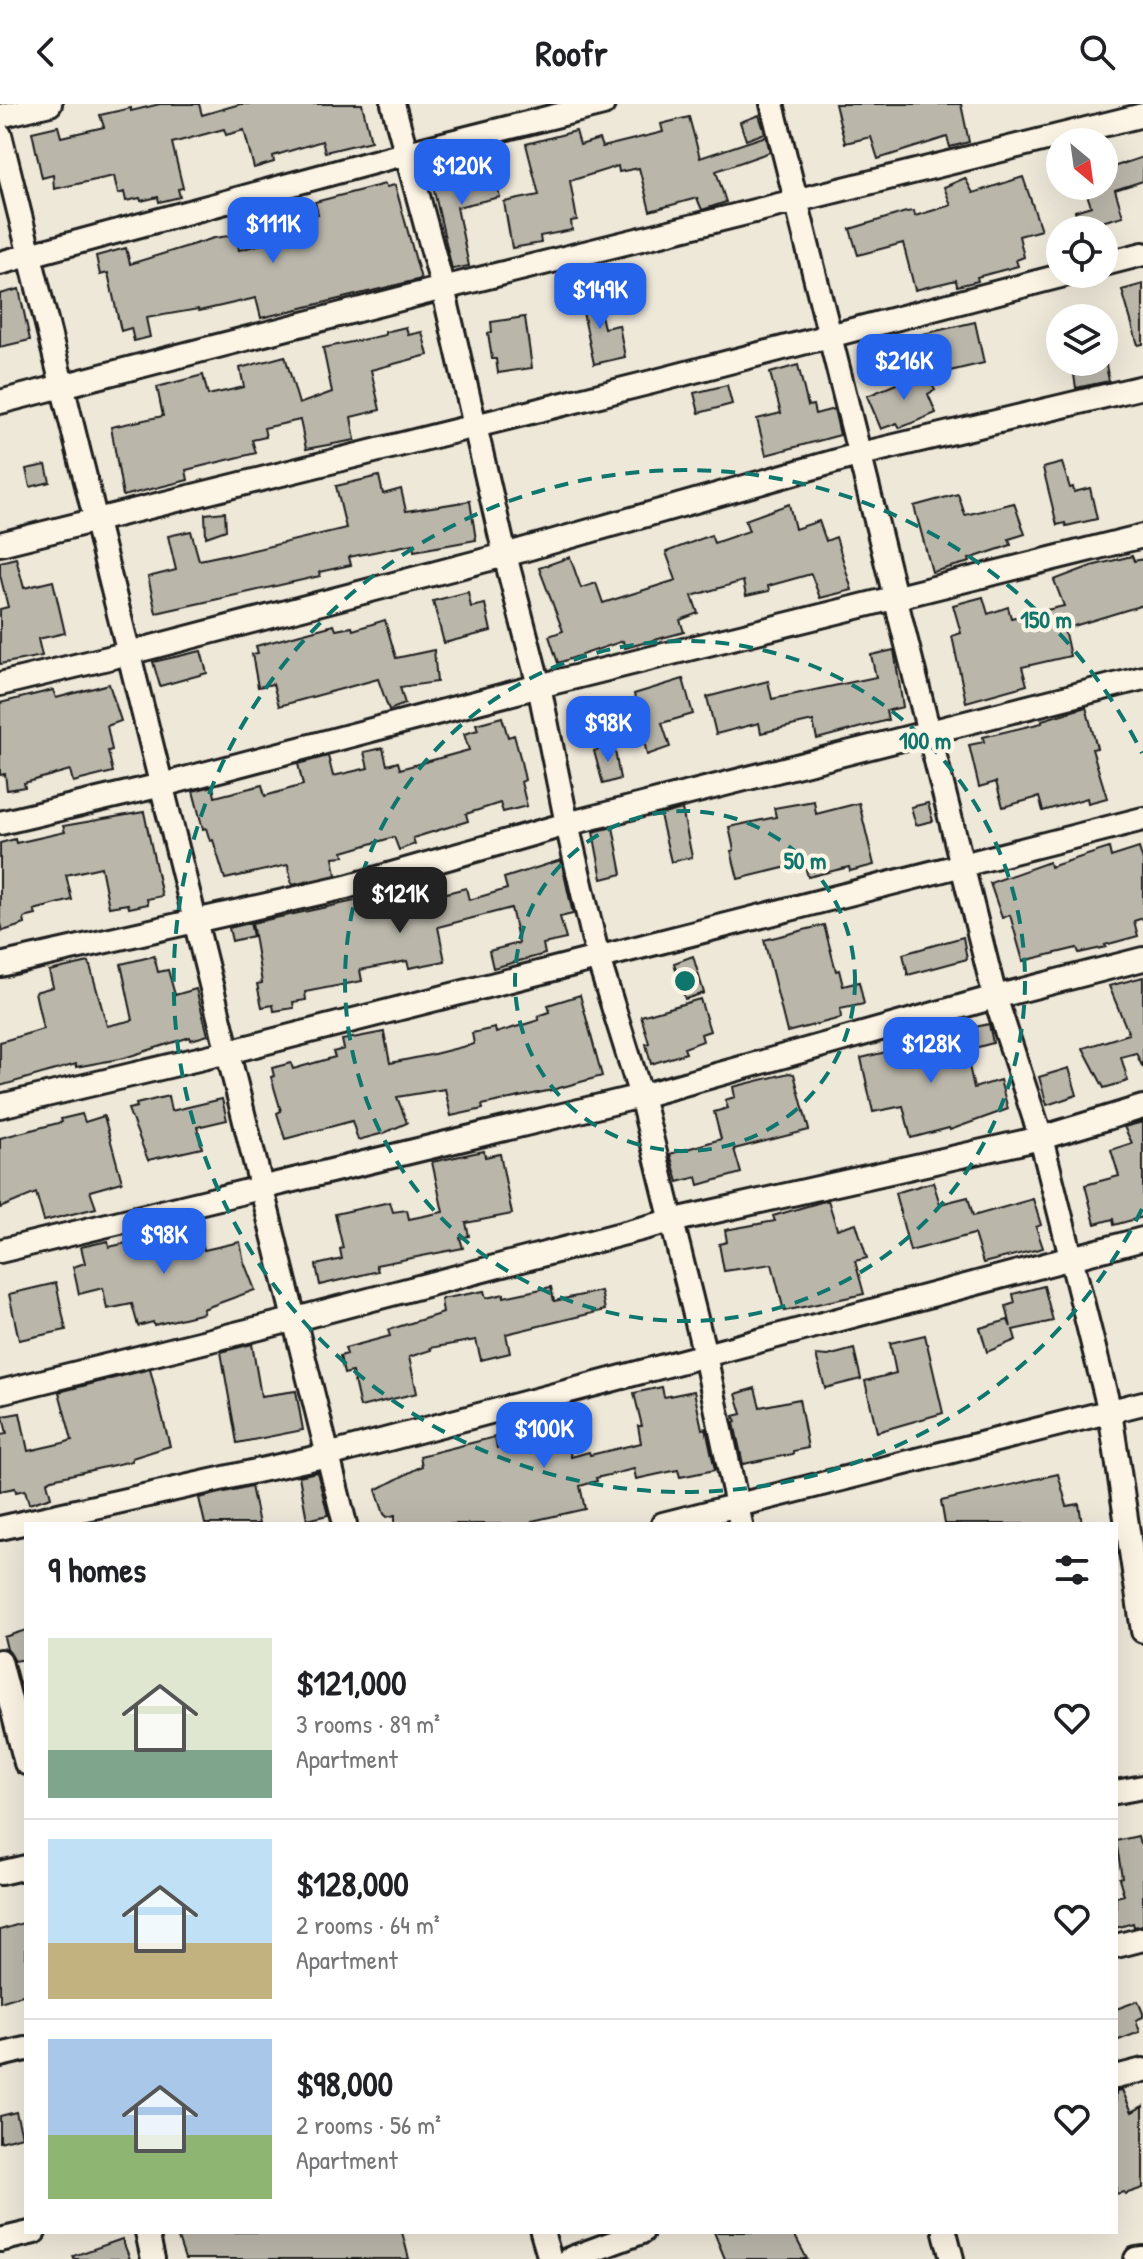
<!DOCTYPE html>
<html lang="en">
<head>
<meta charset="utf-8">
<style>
  body { margin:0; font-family:"Patrick Hand",sans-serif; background:#f6f6f6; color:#202124; height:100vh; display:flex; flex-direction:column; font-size:30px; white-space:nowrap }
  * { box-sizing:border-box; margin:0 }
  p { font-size:26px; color:#757577 }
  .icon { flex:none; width:44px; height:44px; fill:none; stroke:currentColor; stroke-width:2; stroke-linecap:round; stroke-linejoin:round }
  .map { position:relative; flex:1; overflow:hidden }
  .panel { position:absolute; left:24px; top:1418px; width:1094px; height:712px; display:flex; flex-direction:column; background:#fff; border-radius:0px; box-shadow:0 8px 32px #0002 }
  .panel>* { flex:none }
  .needle { width:52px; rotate:151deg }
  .controls { position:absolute; left:1046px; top:24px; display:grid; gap:16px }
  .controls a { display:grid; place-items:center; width:72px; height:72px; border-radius:50%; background:#fff; box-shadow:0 8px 32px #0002; font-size:40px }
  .price { position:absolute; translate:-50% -68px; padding:0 18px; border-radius:16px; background:#2563eb; color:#fff; font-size:26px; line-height:52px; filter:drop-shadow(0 2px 4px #0008) }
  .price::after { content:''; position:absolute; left:50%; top:48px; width:24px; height:18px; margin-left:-12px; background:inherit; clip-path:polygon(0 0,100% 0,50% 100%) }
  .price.selected { background:#222; color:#fff }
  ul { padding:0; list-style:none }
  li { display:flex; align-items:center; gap:24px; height:200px; padding:0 24px }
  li+li { border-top:2px solid #e0e0e0 }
  li span { display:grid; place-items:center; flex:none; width:224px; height:160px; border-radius:0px; color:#555 }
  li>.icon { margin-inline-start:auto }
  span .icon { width:96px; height:96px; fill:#fffc; stroke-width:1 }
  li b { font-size:34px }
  h2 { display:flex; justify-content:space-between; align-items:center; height:96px; padding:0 24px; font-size:34px }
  header { display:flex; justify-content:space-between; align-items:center; height:104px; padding:0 24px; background:#fff; font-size:36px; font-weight:700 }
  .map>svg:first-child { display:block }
  .building { fill:#bab6aa; stroke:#1c1c1c; stroke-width:2 }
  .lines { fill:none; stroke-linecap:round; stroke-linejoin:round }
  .minor-casing { stroke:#1c1c1c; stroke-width:28 }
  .minor { stroke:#fcf5e5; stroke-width:22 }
  .ring { fill:none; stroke:#0f766e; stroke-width:4; stroke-dasharray:14 10 }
  .centre { fill:#0f766e; stroke:#fcf5e5; stroke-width:4 }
  .ring-label { font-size:24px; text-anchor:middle; font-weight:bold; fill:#0f766e; stroke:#fcf5e5; stroke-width:8; stroke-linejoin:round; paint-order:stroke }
</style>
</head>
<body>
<header><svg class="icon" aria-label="back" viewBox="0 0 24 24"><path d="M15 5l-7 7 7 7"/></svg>Roofr<svg class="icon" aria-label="search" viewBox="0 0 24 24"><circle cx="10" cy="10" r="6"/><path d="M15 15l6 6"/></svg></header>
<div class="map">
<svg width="1143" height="2155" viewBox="0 0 1143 2155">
  <rect width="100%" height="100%" fill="#eee8d9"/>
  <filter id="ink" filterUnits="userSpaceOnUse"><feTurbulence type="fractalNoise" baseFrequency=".0125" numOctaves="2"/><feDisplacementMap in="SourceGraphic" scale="16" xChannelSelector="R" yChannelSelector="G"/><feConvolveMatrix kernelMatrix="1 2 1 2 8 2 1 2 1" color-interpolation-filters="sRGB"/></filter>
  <g filter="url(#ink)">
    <path class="building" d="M160,0H199L202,11L240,0H362L371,37L325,48L322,37L273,52L274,58L254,64L244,26L226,31L224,25L172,39L183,84L178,85L180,93L159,98L158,93L141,97L140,94L126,97L124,88L118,90L114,72L54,85L53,71L42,74L32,28L58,22L61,33L104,23L100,11L131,4V7Z
      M835,0H961L969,38L950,43L947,33L878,55L871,33L845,39Z
      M759,11L765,29L746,36L740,18Z
      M689,13L700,54L766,32L770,48L716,67L726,98L702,106L697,94L650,107L639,64L619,68L618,62L570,77L577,116L571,117L572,126L540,132L541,139L512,144L504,98L539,91L526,40L576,27L580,41L599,35L602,43L663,28L661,20Z
      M1143,53V77L1115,86L1123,112L1080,124L1075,107L1091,102L1084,82H1104V66Z
      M493,63L500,93L457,103L469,162L452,165L432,78Z
      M1023,73L1041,126L1019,132L1024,153L1016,156L1018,162L977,173L978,177L957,182L956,176L915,186L903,139L858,151L850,125L906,108L914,107L915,112L951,101L944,83L965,74L973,89Z
      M385,80L386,83L395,81L421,175L261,214L256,194L199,207L198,205L146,214L150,233L134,237L131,224L121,227L108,169L100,171L96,152L126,144L130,160L214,134L236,131L239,146L301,130L297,116L318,110L315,98Z
      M1143,180V240L1138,241L1122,186Z
      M19,185L30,236L0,243V190Z
      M595,185L604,224L619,221L625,253L594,260L579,189Z
      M525,213L532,264L498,269L496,255H492L488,229L492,228L491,218Z
      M975,218L984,259L933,271L923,230Z
      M406,223L408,231L422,228L428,251L371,266L380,306L351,313L355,336L306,345L300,316L264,324L266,333L252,336L256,349L186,366L188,376L123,392L111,323L163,312L157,283L203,271L208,291L244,283L240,264L285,252L299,300L332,288L323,244L385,231V228Z
      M1072,258H1094L1095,263L1106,261L1109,277L1076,284Z
      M798,261L808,302L813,301L815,310L834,305L840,331L766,351L757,315L781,309L770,269Z
      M925,268L935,286L928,290L936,309L900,324L897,319L881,325L867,292Z
      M727,281L732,300L699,309L694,289Z
      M1062,359L1070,384L1073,383L1074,388L1090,384L1097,415L1066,422L1065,419L1057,421L1043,364Z
      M46,361L50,378L30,383L26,365Z
      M379,372L383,390L401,385L406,407L470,397L476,436L414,447L413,440L349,453L351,461L319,468L320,472L156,509L148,473L176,466L168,432L191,427L199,456L228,450V452L346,424L336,382Z
      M958,390L965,411L1014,399L1025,430L1009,435L1011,441L969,455L970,458L932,468L914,402Z
      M789,400L795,425L819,417L826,437L836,433L852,486L820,494L811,470L768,482L769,487L746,492L743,477L692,492L698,509L680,516L684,528L625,544L623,537L558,559L549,532L563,527L539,464L570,453L581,484L596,479L603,499L676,476L666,448L711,431L714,439L749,427L745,416Z
      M225,408L226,426L206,433L205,410Z
      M1132,452L1134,457L1143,455V501L1064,525L1070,552L1022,563L1027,581L966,598L952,532L961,529L953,501L983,493L988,510L1008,503L1011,514L1064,502L1054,476L1091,462Z
      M16,454L24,484L53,477L65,529L38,535L42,552L0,560V505L8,503L0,471V458Z
      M468,488L471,503L485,500L491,527L444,539L433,497Z
      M385,516L396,554L434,546L437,578L400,583L405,600L389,606L378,575L279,602L273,580L258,583L252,550L258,549L256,542L334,521L336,526L352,523L353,526Z
      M894,546L903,603L886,607L888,616L817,635L813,617L761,629L759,619L716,630L707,593L768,577L772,595L876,573L871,551Z
      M201,547L207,569L160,582L153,558Z
      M683,575L693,610L662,619L670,643L647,651L634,590Z
      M109,580L121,617L107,622L112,646L108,647L113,668L73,678L70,666L24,679L25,683L7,686L5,670L0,671V599L53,586L56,594Z
      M1086,603L1097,644L1092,645L1107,694L1088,699L1087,694L1043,707L1039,693L1003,703L996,678L979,683L969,641L984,638L983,633L1042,619V616Z
      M502,613L508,633L514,631L520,653L525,676L521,678L527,702L503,708L500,699L466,710L468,717L413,734L415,740L399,746L394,733L343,748L344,752L333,753L336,771L292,781L288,761L225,775L213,736L210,737L206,724L203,725L193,687L213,682L215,693L262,681L265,692L303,681L298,660L328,652L333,672L368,664L364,648L383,644L387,661L398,658L400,665L469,646L464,630L478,626L476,620Z
      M614,641L620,675L603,680L594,647Z
      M814,697L816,710L859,699L874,761L850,767L849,763L808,773L804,759L738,775L731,747L734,746L729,723L776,713L774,704Z
      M928,699L933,717L916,721L911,703Z
      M682,705L692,753L671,758L660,711Z
      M144,708L162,792L147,795L148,800L129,804L128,800L109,803L101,763L66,771L72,796L34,806L36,811L24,814L25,820L3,827L0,816V739L15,735L16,739L65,728L63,722Z
      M613,723L622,770L602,775L593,728Z
      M1109,744L1111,753L1139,744L1143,757V814L1134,817L1138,832L1105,841L1106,843L1079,849L1077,844L1023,857L1010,811L1002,814L990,779L1049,758L1050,763Z
      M561,756L573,810L560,813L566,835L543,840L545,850L493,864L489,847L519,839L511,804L438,823L445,857L409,864L407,857L360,866L362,877L305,888L306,896L293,898L294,904L274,907L273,901L262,903L257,880L262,879L252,819L364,795L368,809L466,784L469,796L507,785L504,774Z
      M250,819L253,832L232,837L229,824Z
      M824,821L836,867L839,866L843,882L859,878L864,900L840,905L841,914L787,928L764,836Z
      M963,833L967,855L908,871L903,850Z
      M154,852L158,868L168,866L175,891L196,885L208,931L191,936L190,933L124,954L76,963V960L0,982V938L43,925L35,888L53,883L49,867L89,858L107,922L133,916L121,860Z
      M693,852L704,889L685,895L674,859Z
      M1143,873V964L1136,949L1121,953L1128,977L1104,984L1083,944L1129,930L1109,882Z
      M580,891L602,972L552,986L482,1001L483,1005L451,1012L445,985L397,993L407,1019L384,1029L358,1036L352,1017L285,1035L277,1009L281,1007L271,973L274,972L272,964L291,959L293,965L335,953L333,948L344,945L342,936L384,928L390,959L430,951L474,940L472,929L495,924L496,929L539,916L538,912L550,908L548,901Z
      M700,895L710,927L701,930L703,937L684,944L686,949L651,960L646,940L649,939L641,912Z
      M989,920L993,939L971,945L966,925Z
      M930,926L933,938L962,931L974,984L1000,976L1008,1005L950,1026L949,1024L911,1034L903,1002L873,1008L861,954L911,942L908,932Z
      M1069,964L1077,991L1047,1001L1039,973Z
      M789,969L794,970L809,1026L734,1045L741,1069L699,1081L697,1073L678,1078L670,1050L721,1035L714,1008L728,1004L725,996L735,993L733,983Z
      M168,992L171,1007L222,995L227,1016L197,1023L202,1044L148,1056L128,1005L137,1003L136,1000Z
      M82,1010L85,1018L104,1012L122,1078L90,1087L96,1104L44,1117L36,1089L0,1104V1034L62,1018L61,1015Z
      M1143,1018V1113L1114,1121L1113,1115L1095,1120L1085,1081L1119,1072L1111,1046L1132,1039L1124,1023Z
      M484,1047L485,1053L500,1050L512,1110L466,1119L469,1132L460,1134L463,1144L376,1161L378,1167L320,1181L316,1161L342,1155L340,1145L343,1144L335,1110L390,1098L393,1108L407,1106L409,1115L443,1108L432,1058Z
      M933,1078L940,1100L968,1093L973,1112L1033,1095L1041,1121L1036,1123L1043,1144L983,1159L974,1130L910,1147L895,1089Z
      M828,1096L837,1125L856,1119L867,1154L855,1157L864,1190L784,1207L772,1160L724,1167L719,1140L727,1138L725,1126L775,1117L773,1112Z
      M180,1120L185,1146L203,1142L204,1146L240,1138L244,1158L255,1186L203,1205L204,1209L154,1221L153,1218L138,1222L132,1200L107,1205L103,1184L79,1190L73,1163L85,1159L81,1143L108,1137L109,1143L157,1132L156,1125Z
      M56,1179L66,1226L19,1236L9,1190Z
      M1044,1182L1053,1217L1013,1226L1016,1236L987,1248L980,1224L1008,1216L1011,1223L1006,1202L1015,1199L1013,1190Z
      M551,1183L554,1197L601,1187L605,1206L506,1230L510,1249L481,1256L476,1236L430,1244L431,1246L409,1253L417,1289L360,1303L352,1268L344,1270L340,1252L347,1250L345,1244L390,1232L388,1226L443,1209L441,1195L484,1187L486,1194L504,1190V1193Z
      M925,1231L943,1309L877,1328L865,1277L896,1269L890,1239Z
      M252,1240L261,1292L296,1287L303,1326L237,1339L221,1248Z
      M854,1245L861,1275L825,1284L816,1251L828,1252Z
      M150,1265L170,1342L132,1354V1357L52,1375L47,1378L51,1393L29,1400L25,1386L16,1388L15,1384L0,1387V1331L7,1330L3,1312L20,1309L28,1347L63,1339L72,1336L59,1288Z
      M662,1283L664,1293L694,1287L702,1325L706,1324L715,1366L680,1373L678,1366L636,1375L634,1365L596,1374L597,1377L580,1382L585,1405L532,1417L533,1420H395V1411L387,1413L384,1410L376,1386L422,1362L420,1352L495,1333L497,1344L533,1335L531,1325L563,1318L571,1353L589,1348L590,1351L641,1339L638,1322H642L634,1289Z
      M755,1284L760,1303L799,1295L808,1344L793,1347V1350L743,1360L734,1319L736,1318L734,1312L742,1310L736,1290Z
      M317,1368L328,1411L307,1416L299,1372Z
      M1058,1370L1067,1402L1079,1400L1082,1420H945L941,1397Z
      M251,1382L259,1420H205L199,1394Z
      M26,1526V1555L15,1557L7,1545L4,1533Z
      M1138,1732L1140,1740H1143V1821L1134,1823L1133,1819L1116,1824V1793L1124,1791L1119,1774L1122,1773L1116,1737Z
      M26,1818V1890L0,1898V1826Z
      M1138,1897L1143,1909V1913L1136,1916L1140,1928L1116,1937V1905Z
      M1122,1986L1132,2008L1143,2002V2084L1125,2090L1124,2088L1116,2090V1987Z
      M16,2008L22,2032L0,2038V2012Z
      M176,2128H402L409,2155H185Z
      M714,2128H793L807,2155H725Z
      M122,2135L130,2155H74L73,2152Z"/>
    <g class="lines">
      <g class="minor-casing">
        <path id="minor" d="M393,0L443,184L505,451L539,582L567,720L598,854L641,992L705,1251L741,1420
          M772,0L995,893L1041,1034L1110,1308L1143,1527
          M0,12L50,0
          M0,31L345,1420
          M0,159L407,49L603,0
          M1104,160L1143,150
          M0,298L443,184L1143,11
          M0,440L652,278L1068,170
          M0,580L129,549L505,451L861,350L1143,283
          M0,719L162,681L539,582L1143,432
          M0,861L346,783L567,720L1143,574
          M0,1002L228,948L1143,715
          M0,1147L641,992L995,893L1143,855
          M0,1288L296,1215L671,1117L1041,1034L1143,1003
          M663,1420L1143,1299
          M0,1424L328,1351L1143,1135
          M0,1557L26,1659
          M1116,1688L1143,1683
          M0,1769L26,1763
          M1116,1842L1143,1835
          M0,1951L26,1945
          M1116,1973L1143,1966
          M147,2128L153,2155
          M542,2128L550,2155
          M945,2128L952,2155
          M0,2136L34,2128
          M569,2155L642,2128
          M1136,2155L1143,2154"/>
      </g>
      <use href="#minor" class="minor"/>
    </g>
  </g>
  <g class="ring">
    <circle cx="685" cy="877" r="170"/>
    <circle cx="685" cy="877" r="340"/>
    <path d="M1142 1105A511 511 0 1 1 1142 649"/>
  </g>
  <circle cx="685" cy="877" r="12" class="centre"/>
  <g class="ring-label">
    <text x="1046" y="524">150 m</text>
    <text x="925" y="645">100 m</text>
    <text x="805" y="765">50 m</text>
  </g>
</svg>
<div class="controls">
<a><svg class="needle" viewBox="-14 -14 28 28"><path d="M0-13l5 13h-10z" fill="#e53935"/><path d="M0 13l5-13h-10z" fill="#757577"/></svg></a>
<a><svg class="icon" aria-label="locate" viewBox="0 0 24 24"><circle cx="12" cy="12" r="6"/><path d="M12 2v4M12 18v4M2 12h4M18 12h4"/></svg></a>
<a><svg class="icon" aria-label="layers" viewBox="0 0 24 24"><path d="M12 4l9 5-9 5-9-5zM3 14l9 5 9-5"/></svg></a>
</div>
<b class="price" style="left:462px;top:103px">$120K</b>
<b class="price" style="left:273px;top:161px">$111K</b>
<b class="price" style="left:600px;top:227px">$149K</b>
<b class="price" style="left:904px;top:298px">$216K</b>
<b class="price" style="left:608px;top:660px">$98K</b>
<b class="price selected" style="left:400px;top:831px">$121K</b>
<b class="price" style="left:931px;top:981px">$128K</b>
<b class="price" style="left:164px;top:1172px">$98K</b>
<b class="price" style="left:544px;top:1366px">$100K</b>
<section class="panel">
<h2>9 homes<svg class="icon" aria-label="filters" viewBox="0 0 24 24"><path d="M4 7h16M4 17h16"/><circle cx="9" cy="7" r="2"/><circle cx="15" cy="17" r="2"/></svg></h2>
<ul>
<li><span style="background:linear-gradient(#dfe7d0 70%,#7fa58c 0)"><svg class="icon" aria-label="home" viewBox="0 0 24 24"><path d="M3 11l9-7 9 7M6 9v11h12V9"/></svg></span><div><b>$121,000</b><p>3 rooms · 89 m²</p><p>Apartment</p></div><svg class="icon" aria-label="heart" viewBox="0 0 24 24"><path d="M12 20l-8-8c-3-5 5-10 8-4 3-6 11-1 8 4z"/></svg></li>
<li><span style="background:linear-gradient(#bfe0f5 65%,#c2b280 0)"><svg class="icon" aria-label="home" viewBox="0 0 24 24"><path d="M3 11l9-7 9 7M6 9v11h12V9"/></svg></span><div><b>$128,000</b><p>2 rooms · 64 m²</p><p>Apartment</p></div><svg class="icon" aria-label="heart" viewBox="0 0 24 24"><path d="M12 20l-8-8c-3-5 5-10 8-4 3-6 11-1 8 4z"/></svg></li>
<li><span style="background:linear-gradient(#a9c7e8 60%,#8fb573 0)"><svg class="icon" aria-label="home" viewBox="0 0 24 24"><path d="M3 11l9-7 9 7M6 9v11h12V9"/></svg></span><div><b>$98,000</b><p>2 rooms · 56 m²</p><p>Apartment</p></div><svg class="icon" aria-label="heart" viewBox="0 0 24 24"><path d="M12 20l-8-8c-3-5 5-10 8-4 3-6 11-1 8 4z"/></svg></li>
</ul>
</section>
</div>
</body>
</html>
